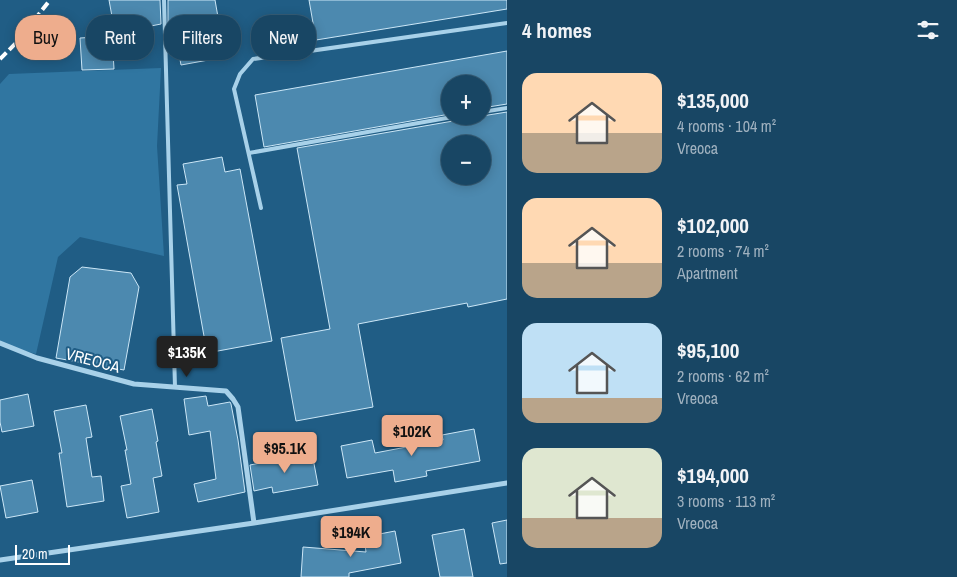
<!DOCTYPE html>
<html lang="en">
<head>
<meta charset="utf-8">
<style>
  body { margin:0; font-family:"Archivo Narrow",sans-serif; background:#214d6a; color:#f1f3f6; height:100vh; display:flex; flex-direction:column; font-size:19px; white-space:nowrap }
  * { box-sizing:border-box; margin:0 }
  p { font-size:16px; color:#9fb1bf }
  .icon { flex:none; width:28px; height:28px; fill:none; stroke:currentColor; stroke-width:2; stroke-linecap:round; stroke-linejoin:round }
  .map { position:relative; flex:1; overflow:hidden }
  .side { display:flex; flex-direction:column; background:#184664; width:450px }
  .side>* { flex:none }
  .banner { position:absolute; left:15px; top:15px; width:416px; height:45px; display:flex; gap:10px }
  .controls { position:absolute; left:441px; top:75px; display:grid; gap:10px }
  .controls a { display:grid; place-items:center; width:50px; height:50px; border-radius:50%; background:#184664; box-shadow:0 2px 12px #0003,0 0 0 1px #365e78; font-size:25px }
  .scale { position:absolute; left:15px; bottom:12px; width:55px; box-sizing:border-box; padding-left:5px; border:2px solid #fff; border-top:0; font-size:14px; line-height:18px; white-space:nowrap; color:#fff; -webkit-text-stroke:4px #205d85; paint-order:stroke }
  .price { position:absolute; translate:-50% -42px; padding:0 11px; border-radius:5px; background:#eead8d; color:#111; font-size:16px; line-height:32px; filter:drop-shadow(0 1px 2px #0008) }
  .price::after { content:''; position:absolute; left:50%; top:30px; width:15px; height:11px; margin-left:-8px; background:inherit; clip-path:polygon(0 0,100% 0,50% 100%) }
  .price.active { background:#222; color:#fff }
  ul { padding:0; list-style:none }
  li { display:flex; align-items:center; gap:15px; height:125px; padding:0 15px }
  li span { display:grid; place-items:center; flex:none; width:140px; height:100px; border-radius:15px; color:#555 }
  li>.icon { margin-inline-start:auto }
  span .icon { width:60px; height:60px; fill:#fffc; stroke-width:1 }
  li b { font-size:21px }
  h2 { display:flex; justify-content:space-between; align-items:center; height:60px; padding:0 15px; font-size:21px }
  .tag { padding:0 18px; border-radius:20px; background:#184664; box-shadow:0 2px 12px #0003,0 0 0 1px #365e78; font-size:18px; line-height:45px }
  .tag.active { background:#eead8d; color:#111 }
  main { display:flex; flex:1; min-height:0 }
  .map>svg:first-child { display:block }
  .green { fill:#3076a1 }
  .building { fill:#4c89af; stroke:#cce7f7; fill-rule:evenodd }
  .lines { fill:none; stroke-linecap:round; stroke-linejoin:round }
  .lane { stroke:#a8d1e9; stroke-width:4 }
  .street { stroke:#a8d1e9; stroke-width:5 }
  .rail { stroke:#fff; stroke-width:4; stroke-dasharray:9 4; stroke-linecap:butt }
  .labels { text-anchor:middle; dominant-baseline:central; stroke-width:4; stroke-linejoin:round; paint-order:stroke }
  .street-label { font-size:16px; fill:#fff; stroke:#205d85 }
</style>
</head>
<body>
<main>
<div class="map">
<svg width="507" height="577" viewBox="0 0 507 577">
  <rect width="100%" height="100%" fill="#205d85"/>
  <path class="green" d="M161,68L157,146L164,256L80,237L58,257L36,354L0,344V84L9,74Z"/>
  <path class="building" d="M109,0H160L161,24L115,33Z
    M168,0H215L225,57L181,65L173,22L168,23Z
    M309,0H507V9L316,40Z
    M112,36L114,69L82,70L80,38Z
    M507,51V104L482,108V84H450V114L264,147L255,95Z
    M507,112V299L468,307L467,303L358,324L373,407L296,421L281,338L330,329L297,148L459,120L462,116H482ZM450,144H482V176H450Z
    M222,157L225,172L240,169L272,341L207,353L177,185L187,184L183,164Z
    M82,267L131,273L139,287L124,370L56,358L70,277Z
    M28,394L34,426L2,432L0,422V400Z
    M206,396L208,406L230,402L231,404L238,440L245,492L198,502L194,484L216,479L210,431L189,435L184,399Z
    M86,405L92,437L86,438L92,477L101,476L104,501L67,507L59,453H62L54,411Z
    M152,409L158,441L156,442L162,476L153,478L159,512L127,518L121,486L131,484L125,450H127L120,416Z
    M474,429L480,461L426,471L427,476L395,482L393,470L347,478L341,446L372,440L375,453L443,440L442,435Z
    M312,453L318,485L273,493L272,487L254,491L250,465Z
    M32,480L38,512L6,518L0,486Z
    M507,520V563L500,564L492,523Z
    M464,529L473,577H440L432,535Z
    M395,531L401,563L349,573V577H301L303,547L366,552L364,537Z"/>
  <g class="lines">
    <path class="lane" d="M164,0L175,387
      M482,112L507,108
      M249,153L458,116
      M261,208L234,89L240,74L253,59L507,23"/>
    <path class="street" d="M0,343L37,358L134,384L226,391L233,399L238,407L254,523
      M0,560L254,523L507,483"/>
    <path class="rail" d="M0,59L17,42L50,0"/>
  </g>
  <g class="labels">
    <g class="street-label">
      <text transform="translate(93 360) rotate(15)">VREOCA</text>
    </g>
  </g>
</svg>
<div class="controls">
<a>+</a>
<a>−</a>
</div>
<div class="scale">20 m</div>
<b class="price active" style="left:187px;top:378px">$135K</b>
<b class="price" style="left:412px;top:457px">$102K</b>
<b class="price" style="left:285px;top:474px">$95.1K</b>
<b class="price" style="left:351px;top:558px">$194K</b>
<div class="banner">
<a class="tag active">Buy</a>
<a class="tag">Rent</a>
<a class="tag">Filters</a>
<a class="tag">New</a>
</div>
</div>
<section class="side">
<h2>4 homes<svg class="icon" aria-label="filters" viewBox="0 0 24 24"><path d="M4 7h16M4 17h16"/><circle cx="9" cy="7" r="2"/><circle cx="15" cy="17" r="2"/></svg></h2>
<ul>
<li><span style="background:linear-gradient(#ffd9b3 60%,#b9a48a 0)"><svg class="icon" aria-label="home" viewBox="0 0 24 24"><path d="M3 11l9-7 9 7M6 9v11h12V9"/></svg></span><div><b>$135,000</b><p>4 rooms · 104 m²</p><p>Vreoca</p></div></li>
<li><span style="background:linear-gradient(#ffd9b3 65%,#b9a48a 0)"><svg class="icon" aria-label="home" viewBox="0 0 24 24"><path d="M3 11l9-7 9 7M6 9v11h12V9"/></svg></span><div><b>$102,000</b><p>2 rooms · 74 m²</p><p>Apartment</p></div></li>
<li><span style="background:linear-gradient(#bfe0f5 75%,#b9a48a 0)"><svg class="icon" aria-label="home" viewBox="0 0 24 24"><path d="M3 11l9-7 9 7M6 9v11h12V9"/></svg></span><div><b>$95,100</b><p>2 rooms · 62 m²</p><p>Vreoca</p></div></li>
<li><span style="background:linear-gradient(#dfe7d0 70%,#b9a48a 0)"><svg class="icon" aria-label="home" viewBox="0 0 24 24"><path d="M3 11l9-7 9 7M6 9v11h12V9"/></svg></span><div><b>$194,000</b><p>3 rooms · 113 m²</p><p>Vreoca</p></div></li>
</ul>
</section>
</main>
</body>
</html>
